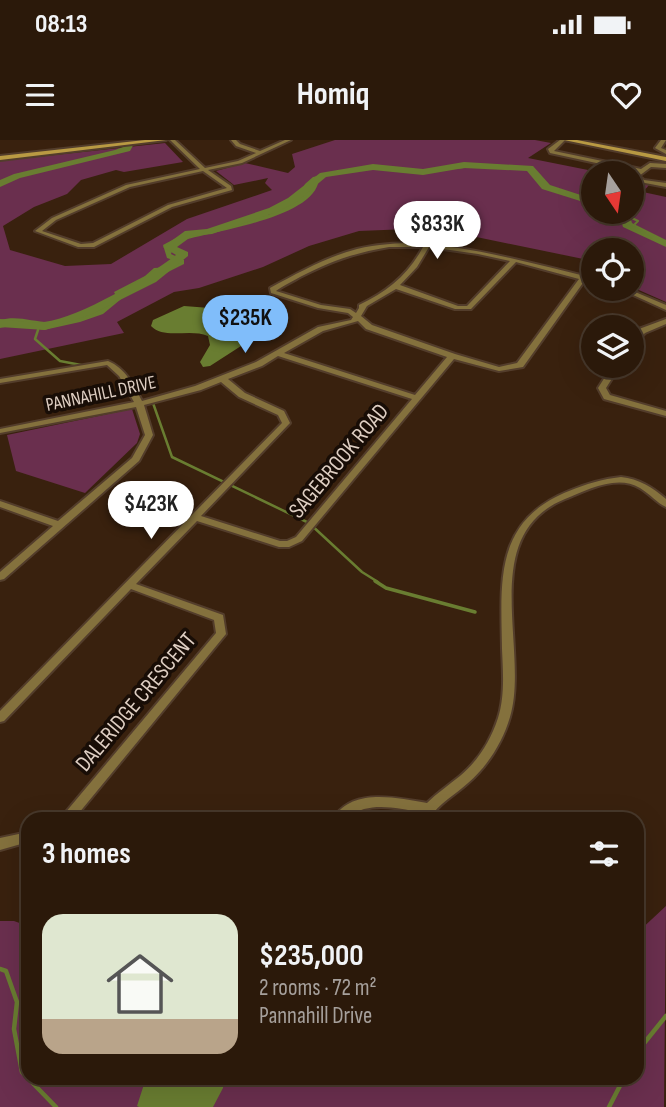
<!DOCTYPE html>
<html lang="en">
<head>
<meta charset="utf-8">
<style>
  body { margin:0; font-family:"Sofia Sans Condensed",sans-serif; background:#372618; color:#f1f3f6; height:100vh; display:flex; flex-direction:column; font-size:26px; white-space:nowrap }
  * { box-sizing:border-box; margin:0 }
  p { font-size:23px; color:#a6a09c }
  .icon { flex:none; width:38px; height:38px; fill:none; stroke:currentColor; stroke-width:2; stroke-linecap:round; stroke-linejoin:round }
  .map { position:relative; flex:1; overflow:hidden }
  .panel { position:absolute; left:21px; top:672px; width:623px; height:273px; display:flex; flex-direction:column; background:#2b190a; border-radius:21px; box-shadow:0 7px 28px #0002,0 0 0 2px #47382b }
  .panel>* { flex:none }
  .needle { width:46px; rotate:167deg }
  .buttons { position:absolute; left:581px; top:21px; display:grid; gap:14px }
  .buttons a { display:grid; place-items:center; width:63px; height:63px; border-radius:50%; background:#2b190a; box-shadow:0 7px 28px #0002,0 0 0 2px #47382b; font-size:35px }
  .price { position:absolute; translate:-50% -60px; padding:0 16px; border-radius:24px; background:#fff; color:#222; font-size:23px; line-height:46px; filter:drop-shadow(0 2px 4px #0008) }
  .price::after { content:''; position:absolute; left:50%; top:42px; width:21px; height:16px; margin-left:-10px; background:inherit; clip-path:polygon(0 0,100% 0,50% 100%) }
  .price.current { background:#80bdfa; color:#111 }
  ul { padding:0; list-style:none }
  li { display:flex; align-items:center; gap:21px; height:175px; padding:0 21px }
  li+li { border-top:2px solid #47382b }
  li span { display:grid; place-items:center; flex:none; width:196px; height:140px; border-radius:21px; color:#555 }
  li>.icon { margin-inline-start:auto }
  span .icon { width:84px; height:84px; fill:#fffc; stroke-width:1 }
  li b { font-size:30px }
  h2 { display:flex; justify-content:space-between; align-items:center; height:84px; padding:0 21px; font-size:30px }
  .status { display:flex; justify-content:space-between; align-items:center; height:49px; padding:0 35px; background:#2b190a; direction:ltr }
  .status svg { height:19px; fill:currentColor }
  header { display:flex; justify-content:space-between; align-items:center; height:91px; padding:0 21px; background:#2b190a; font-size:32px; font-weight:700 }
  .map>svg:first-child { display:block }
  .green { fill:#6a2f4e }
  .water { fill:#697d31 }
  .lines { fill:none; stroke-linecap:round; stroke-linejoin:round }
  .stream-far3 { stroke:#697d31; stroke-width:2 }
  .stream-far2 { stroke:#697d31; stroke-width:2.5 }
  .stream-far1 { stroke:#697d31; stroke-width:3.5 }
  .stream { stroke:#697d31; stroke-width:4.5 }
  .river { fill:#697d31; fill-rule:evenodd }
  .street-casing { stroke:#533d2b; stroke-width:4 }
  .secondary-casing { stroke:#533d2b; stroke-width:4 }
  .street { fill:#84713d; fill-rule:evenodd }
  .secondary { fill:#b99a43; fill-rule:evenodd }
  .labels { text-anchor:middle; dominant-baseline:central; stroke-width:7; stroke-linejoin:round; paint-order:stroke }
  .far-street-label { font-size:19px; fill:#decec2; stroke:#180d06 }
  .street-label { font-size:23px; fill:#decec2; stroke:#180d06 }
</style>
</head>
<body>
<div class="status"><b>08:13</b><svg viewBox="0 0 49 12"><path d="M0 12V9h3v3zM5 12V6h3v6zM10 12V3h3v9zM15 12V0h3v12zM26 1h20v11H26zM47 4h2v5h-2z"/></svg></div>
<header><svg class="icon" aria-label="menu" viewBox="0 0 24 24"><path d="M4 6h16M4 12h16M4 18h16"/></svg>Homiq<svg class="icon" aria-label="heart" viewBox="0 0 24 24"><path d="M12 20l-8-8c-3-5 5-10 8-4 3-6 11-1 8 4z"/></svg></header>
<div class="map">
<svg width="666" height="967" viewBox="0 0 666 967">
  <rect width="100%" height="100%" fill="#39210e"/>
  <path class="green" d="M335,0H535L551,3L528,18L603,33H593V72H632V41L649,45L643,52L666,57V162L632,147V110H593V121L433,88L359,91L309,106L263,127L199,148L174,152L117,182L124,193L0,219V21L165,3L183,22L124,32L116,30L81,40L67,54L34,67L3,86L10,110L65,126L111,124L187,79L272,50L265,43L268,38L234,45L216,31L245,23L288,33L295,27L292,14Z
    M132,269L140,294L137,303L85,353L16,331L7,295Z
    M666,766L664,967H0V781H14L28,786V938H637V793Z"/>
  <path class="water" d="M337,32L319,39C315,80 207,91 175,103L171,114L184,120V124L132,150L103,174L80,182L44,190L16,185L0,188V180C18,175 32,182 50,182C75,183 96,170 117,158L114,152L145,136L154,128L172,127L176,121L167,118L163,105L178,97L205,93L259,75H268L297,59L305,44L313,37Z
    M184,166L210,168L230,179L253,184L258,191L255,197L210,226L203,227L200,222L210,205L208,196C190,188 164,200 151,186L153,180Z
    M146,938H223V948L213,967H139L137,966Z"/>
  <g class="lines">
    <path class="stream-far3" d="M337,32L372,28L409,32L477,26L527,29L538,35L550,49L593,62
      M620,72L638,81L635,84"/>
    <path class="stream-far2" d="M38,190L35,199L60,221L81,225
      M153,263L172,317L309,383L362,432L378,442"/>
    <path class="stream-far1" d="M375,441L386,448L475,472"/>
    <path class="stream" d="M0,829L6,831L17,862L14,889L22,932L56,967
      M637,912L666,876
      M609,967L624,938"/>
    <path class="river" d="M126,0H136L130,11L20,38L0,47V40L14,34L115,10L123,7Z
      M464,22L533,26L550,45L593,59V65L542,49L527,31L464,28L423,35L373,30L326,37L296,62L277,72L212,94L192,96L177,107L188,112V116L156,142L92,174L45,190L0,187V179C14,180 31,184 44,182C81,177 146,138 176,115L163,107L185,91L207,89L269,68L288,58L320,33L373,24L423,29Z
      M612,72L629,73L632,83L666,100V107L623,87L620,77Z"/>
    <g class="street-casing">
      <path id="street" d="M170,0H175L205,28L238,21L256,13L236,6L231,0H236L240,4L260,11L285,0H291L242,23L208,30L231,46L232,50L172,67L94,107H78L35,91L52,78L126,45L200,29ZM203,31L227,48L168,65L93,103L81,104L42,91L56,80L130,47Z
        M560,0H565L554,11L641,29L650,23L666,24V28L651,27L639,36L644,40L666,43V47L640,42L633,36L638,32L550,13L548,9Z
        M661,0H666L661,8L666,10V14L655,8Z
        M418,103C478,108 535,124 593,138V142L585,140L523,227L499,231L454,219L302,401L289,407H279L197,381L136,444L223,475L226,494L74,679H60L216,493L214,480L131,449L4,581L0,582V571L282,283L278,275L239,257L221,242L201,250L144,265L153,295L139,321L4,439L0,440V432L53,386L0,367V361L58,381L132,318L145,295L136,267L0,293V289L134,262L119,236L107,225L0,243V239L108,221C125,228 134,245 142,261L195,246L256,222L318,187L351,180L353,177L348,173L318,168L271,153L270,148C298,133 326,117 357,109C377,104 398,103 418,103ZM389,107H423C409,134 387,152 359,165V168L356,173L350,169L321,165L276,151C282,146 292,142 300,137C331,121 354,113 389,107ZM429,107L478,114L510,121L467,166H458L400,145L417,127ZM516,122L579,139L517,223L499,227L455,214L372,185L361,176L367,166L396,149L455,169H471ZM358,181L366,189L447,217L415,255L284,213L323,191ZM278,216L412,259L296,397L287,401H280L201,376L290,283L284,271L245,253L228,239L262,226Z
        M620,149H628L666,165V170Z
        M666,179V184L645,193L635,203H632V197L639,189Z
        M612,226H620L606,248L610,255L666,271V276L604,259L598,248Z
        M621,337C639,339 652,347 666,359V367C657,363 650,354 640,348C617,334 587,350 565,359C476,395 530,510 510,577C503,601 488,626 468,643C455,655 439,663 429,679H417L420,672C402,669 382,664 364,669C348,674 352,679 333,679C352,647 396,658 427,663C437,653 449,645 460,636C478,621 491,600 498,578C505,556 503,532 502,509C501,440 494,381 569,351C586,344 602,339 621,337Z
        M28,692V702L0,710V698Z"/>
    </g>
    <g class="secondary-casing">
      <path id="secondary" d="M145,0H166L0,20V16Z
        M564,0H577L666,17V21Z"/>
    </g>
    <use href="#street" class="street"/>
    <use href="#secondary" class="secondary"/>
  </g>
  <g class="labels">
    <g class="far-street-label">
      <text transform="translate(101 254) rotate(-12)">PANNAHILL DRIVE</text>
    </g>
    <g class="street-label">
      <text transform="translate(339 321) rotate(-50)">SAGEBROOK ROAD</text>
      <text transform="translate(136 562) rotate(-50)">DALERIDGE CRESCENT</text>
    </g>
  </g>
</svg>
<div class="buttons">
<a><svg class="needle" viewBox="-14 -14 28 28"><path d="M0-13l5 13h-10z" fill="#e53935"/><path d="M0 13l5-13h-10z" fill="#a6a09c"/></svg></a>
<a><svg class="icon" aria-label="locate" viewBox="0 0 24 24"><circle cx="12" cy="12" r="6"/><path d="M12 2v4M12 18v4M2 12h4M18 12h4"/></svg></a>
<a><svg class="icon" aria-label="layers" viewBox="0 0 24 24"><path d="M12 4l9 5-9 5-9-5zM3 14l9 5 9-5"/></svg></a>
</div>
<b class="price" style="left:437px;top:121px">$833K</b>
<b class="price current" style="left:245px;top:215px">$235K</b>
<b class="price" style="left:151px;top:401px">$423K</b>
<section class="panel">
<h2>3 homes<svg class="icon" aria-label="filters" viewBox="0 0 24 24"><path d="M4 7h16M4 17h16"/><circle cx="9" cy="7" r="2"/><circle cx="15" cy="17" r="2"/></svg></h2>
<ul>
<li><span style="background:linear-gradient(#dfe7d0 75%,#b9a48a 0)"><svg class="icon" aria-label="home" viewBox="0 0 24 24"><path d="M3 11l9-7 9 7M6 9v11h12V9"/></svg></span><div><b>$235,000</b><p>2 rooms · 72 m²</p><p>Pannahill Drive</p></div></li>
</ul>
</section>
</div>
</body>
</html>
